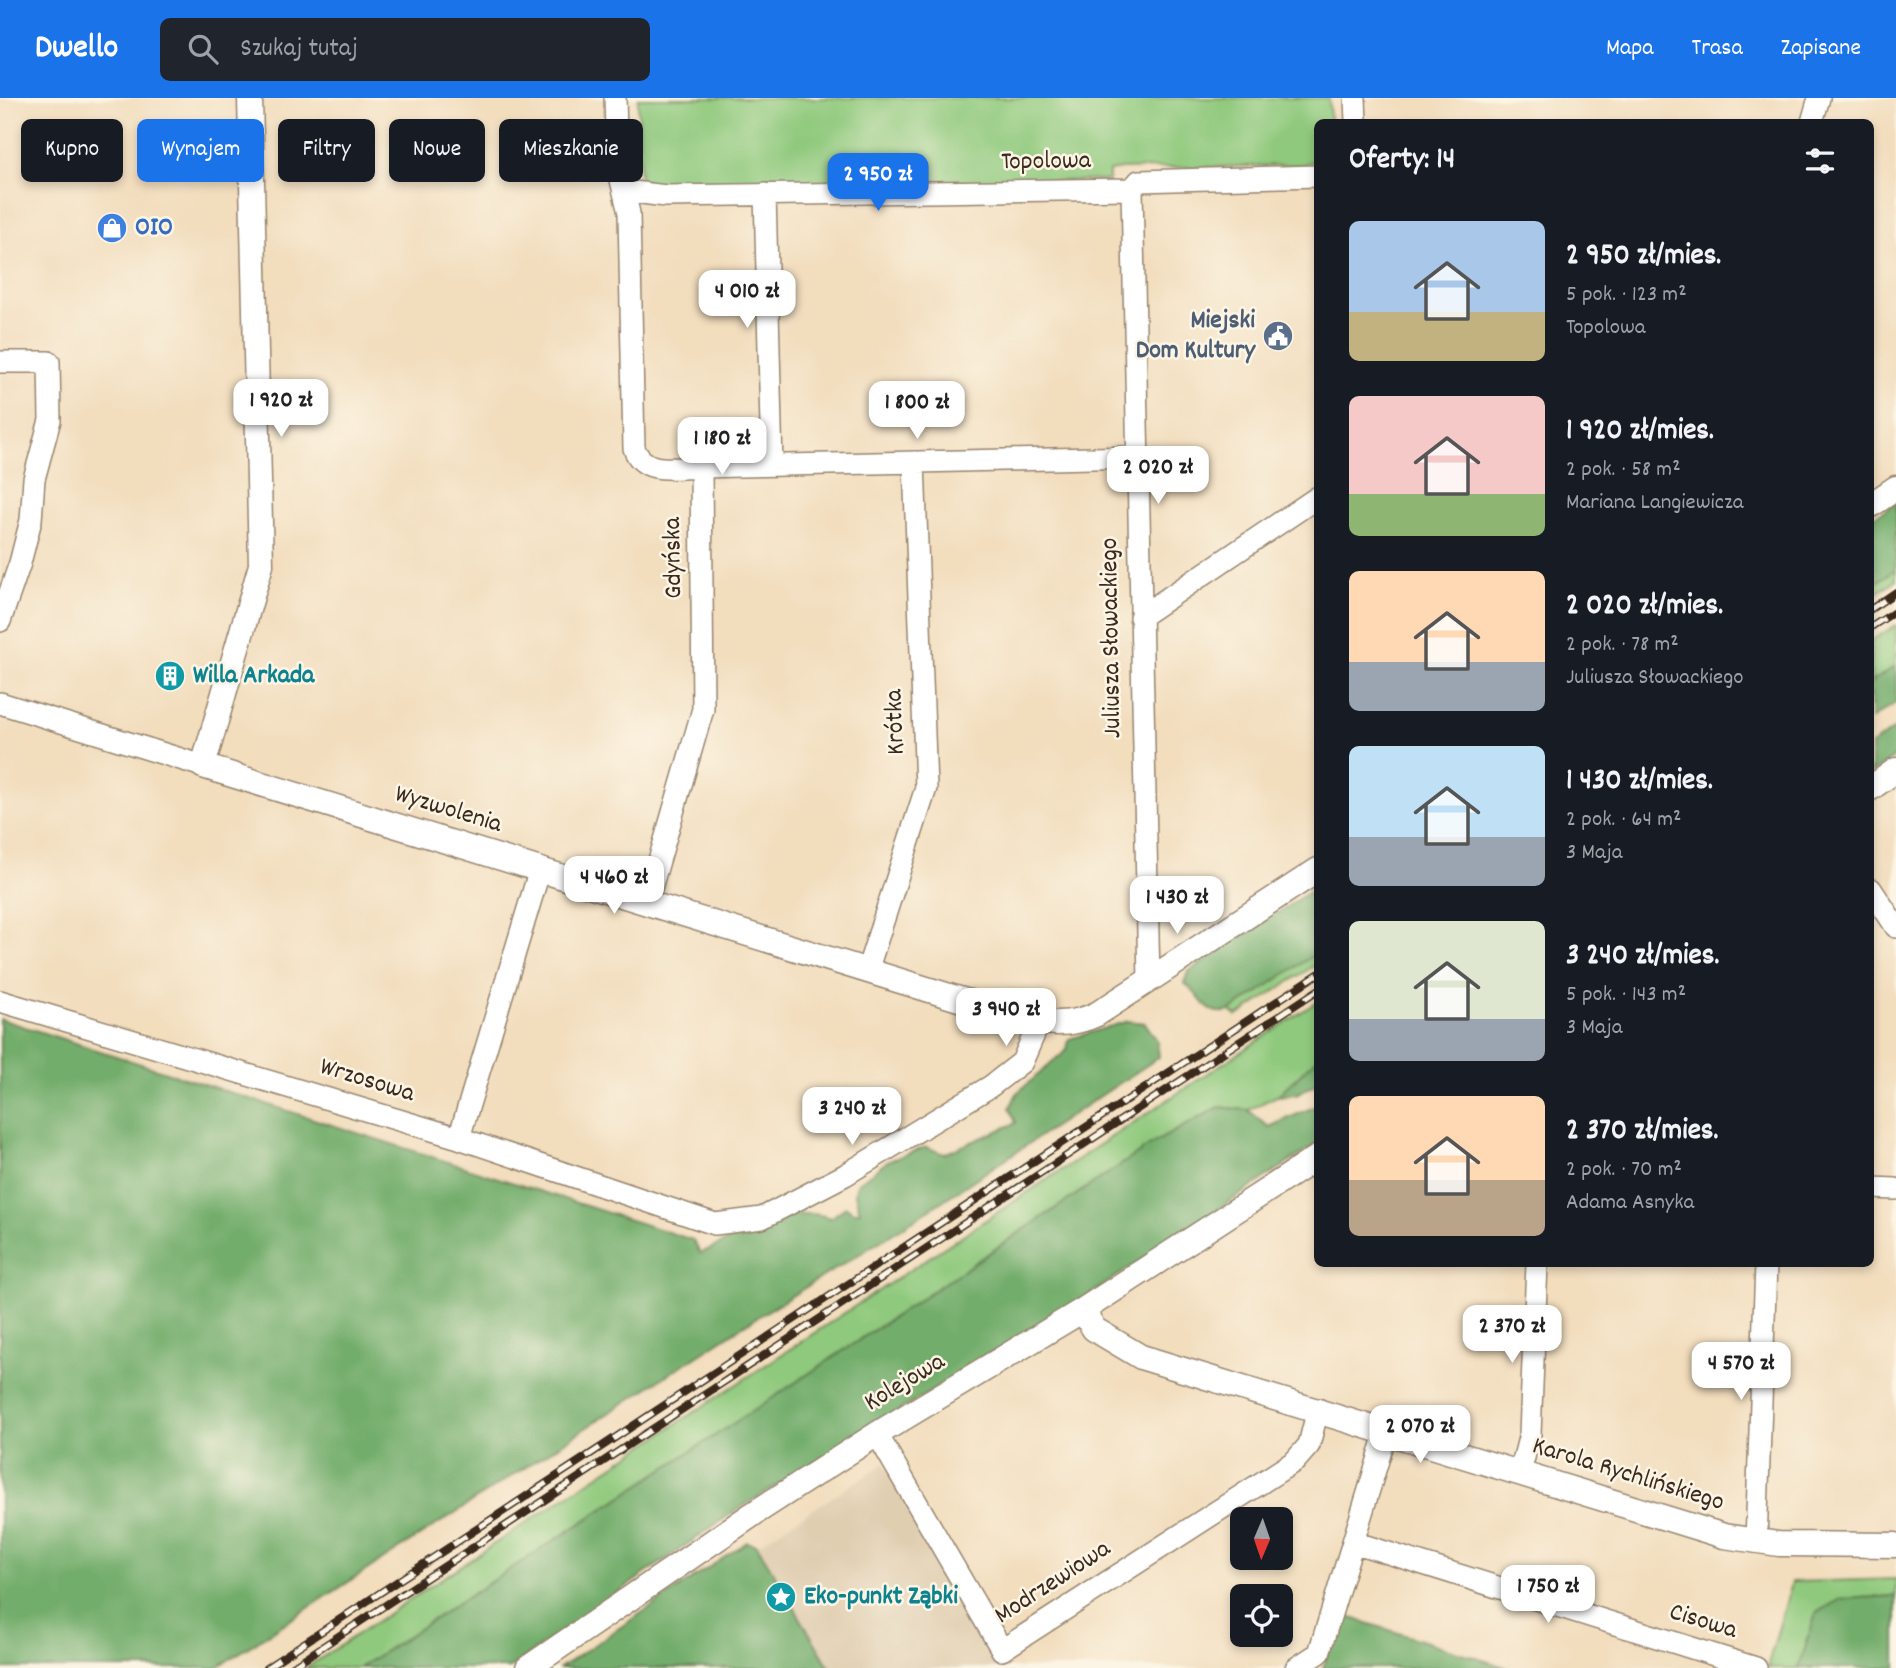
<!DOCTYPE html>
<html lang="pl">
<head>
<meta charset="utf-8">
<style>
  body { margin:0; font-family:Dekko,sans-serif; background:#20242c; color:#f1f3f6; height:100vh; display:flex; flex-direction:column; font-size:26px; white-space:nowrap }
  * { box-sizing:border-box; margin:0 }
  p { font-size:23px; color:#9ea1a6 }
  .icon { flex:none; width:38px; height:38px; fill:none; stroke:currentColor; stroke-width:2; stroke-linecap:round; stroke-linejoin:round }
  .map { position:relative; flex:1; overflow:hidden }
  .side { position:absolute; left:1314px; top:21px; width:560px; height:1148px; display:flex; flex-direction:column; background:#171b24; border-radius:10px; box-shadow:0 4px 10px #0003 }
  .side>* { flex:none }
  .banner { position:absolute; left:21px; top:21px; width:665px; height:63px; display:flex; gap:14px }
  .needle { width:46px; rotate:182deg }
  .tools { position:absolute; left:1230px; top:1409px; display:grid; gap:14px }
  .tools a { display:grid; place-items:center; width:63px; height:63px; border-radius:10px; background:#171b24; box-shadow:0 4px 10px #0003; font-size:35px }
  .price { position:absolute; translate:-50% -60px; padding:0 16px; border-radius:14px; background:#fff; color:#222; font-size:23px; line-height:46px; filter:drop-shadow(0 2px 4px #0008) }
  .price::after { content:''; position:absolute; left:50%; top:42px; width:21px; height:16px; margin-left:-10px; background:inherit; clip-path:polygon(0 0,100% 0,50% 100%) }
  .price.on { background:#1a73e8; color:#fff }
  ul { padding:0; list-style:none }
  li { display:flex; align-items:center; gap:21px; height:175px; padding:0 35px }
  li span { display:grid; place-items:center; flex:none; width:196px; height:140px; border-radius:10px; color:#555 }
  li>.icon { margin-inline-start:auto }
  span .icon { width:84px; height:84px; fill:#fffc; stroke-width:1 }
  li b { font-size:30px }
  h2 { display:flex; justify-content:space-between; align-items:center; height:84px; padding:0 35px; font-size:30px }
  .pill { padding:0 24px; border-radius:10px; background:#171b24; box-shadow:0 4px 10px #0003; font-size:24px; line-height:63px }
  .pill.on { background:#1a73e8; color:#fff }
  header { display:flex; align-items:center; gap:42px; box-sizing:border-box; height:98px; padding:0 35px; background:#1a73e8; color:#fff }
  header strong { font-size:33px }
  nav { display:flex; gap:38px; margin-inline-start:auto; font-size:24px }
  .search { width:490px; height:63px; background:#20242c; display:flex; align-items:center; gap:18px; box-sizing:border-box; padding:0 24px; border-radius:10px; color:#9ea1a6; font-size:26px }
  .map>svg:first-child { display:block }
  .built { fill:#e0ceb1 }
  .green { fill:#8fc97d; stroke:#657a4e; stroke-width:2 }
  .forest { fill:#73ad6c; stroke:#576c45; stroke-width:2 }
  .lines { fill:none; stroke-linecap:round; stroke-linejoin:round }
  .minor-casing { stroke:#96846e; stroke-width:24 }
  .tertiary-casing { stroke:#96846e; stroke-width:27 }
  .minor { stroke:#fff; stroke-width:21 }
  .tertiary { stroke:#fff; stroke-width:24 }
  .rail-casing { stroke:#3b2a1e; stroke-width:8 }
  .rail { stroke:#fcf5e5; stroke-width:5; stroke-dasharray:16; stroke-linecap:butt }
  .labels { text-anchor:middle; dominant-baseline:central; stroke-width:5; stroke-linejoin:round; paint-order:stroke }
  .street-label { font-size:26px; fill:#3b2a1e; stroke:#fcf5e5 }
  .shop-label { font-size:26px; font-weight:bold; fill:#366cbe; stroke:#fcf5e5; text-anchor:start }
  .service-label { font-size:26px; font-weight:bold; fill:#4e5e75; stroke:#fcf5e5; text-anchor:end }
  .culture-label { font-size:26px; font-weight:bold; fill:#0d838f; stroke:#fcf5e5; text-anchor:start }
</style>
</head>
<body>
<header>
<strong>Dwello</strong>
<div class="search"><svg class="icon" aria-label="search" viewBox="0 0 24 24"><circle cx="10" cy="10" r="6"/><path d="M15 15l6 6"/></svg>Szukaj tutaj</div>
<nav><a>Mapa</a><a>Trasa</a><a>Zapisane</a></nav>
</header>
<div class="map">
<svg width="1896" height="1570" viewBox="0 0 1896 1570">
  <rect width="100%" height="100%" fill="#fcf5e5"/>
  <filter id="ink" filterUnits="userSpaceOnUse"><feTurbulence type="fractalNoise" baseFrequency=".0143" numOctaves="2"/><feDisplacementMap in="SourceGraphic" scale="14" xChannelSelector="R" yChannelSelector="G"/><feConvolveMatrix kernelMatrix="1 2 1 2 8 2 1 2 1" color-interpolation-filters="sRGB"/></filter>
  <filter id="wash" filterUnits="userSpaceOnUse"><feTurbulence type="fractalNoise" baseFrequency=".00686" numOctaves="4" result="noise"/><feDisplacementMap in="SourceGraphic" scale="28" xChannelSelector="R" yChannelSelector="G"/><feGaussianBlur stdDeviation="1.57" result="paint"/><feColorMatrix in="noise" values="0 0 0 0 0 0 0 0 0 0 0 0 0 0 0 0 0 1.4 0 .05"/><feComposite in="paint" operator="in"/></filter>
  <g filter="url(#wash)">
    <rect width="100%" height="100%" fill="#f2ddbd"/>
    <path class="built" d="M884,1366L999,1570H830L757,1447Z"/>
    <path class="green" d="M638,0H1329L1330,24H1318V62L1301,67L1121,71L1109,73V82L666,93L640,82Z
      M1896,471V482L1871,499V488Z
      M1896,527V568L1871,584V543Z
      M1318,854V865L1237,918L1230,913Z
      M1318,903V959L1277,998L1248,1012L1219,1009L1155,1044L774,1299L359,1570H306Z
      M1896,1481V1498L1841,1501L1799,1570H1767L1792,1484Z"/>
    <path class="forest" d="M1896,404V471L1871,488V421Z
      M1896,568V605L1871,621V584Z
      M1896,630V658L1871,675V647Z
      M1318,788V854L1230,913C1204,920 1203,898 1184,885L1188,874Z
      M0,921L693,1142L700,1155C738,1141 789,1104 830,1120L846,1109L854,1114L860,1113L855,1096L857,1086L888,1063L926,1049L944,1056L1016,1025L1010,1010L1017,995L1067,952L1069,941L1128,923L1145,925L1157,942L1159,959L900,1131L738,1231L216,1570H0Z
      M1318,959V985L1296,996L1277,998Z
      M1318,1007V1045L1092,1195L732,1415L510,1570H359L774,1299L1155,1044L1219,1009L1248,1012L1269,1029Z
      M747,1444L757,1447L830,1570H560Z
      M1896,1498V1570H1799L1816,1515L1841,1501Z
      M1339,1516L1508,1570H1323Z"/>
  </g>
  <g filter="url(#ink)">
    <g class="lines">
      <g class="minor-casing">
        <path id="minor" d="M615,0L617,66L629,115L634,350C643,378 677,369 701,369L703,611L647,804
          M1355,0L1356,24
          M1812,24L1819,0
          M625,93L666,98L1132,91
          M765,96L772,367
          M0,264H49L50,322L34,381L31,422L20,465L0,523
          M701,369L1135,359
          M1140,519L1318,399
          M0,605L203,668
          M1871,791L1896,829
          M867,873L926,690L914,364
          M1149,883L1132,91L1139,83L1318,78
          M0,903L459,1040L715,1126L762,1120L845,1077L991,988L1022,964L1039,925
          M459,1040L540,771
          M1871,1090L1896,1091
          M877,1336L1002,1552L1295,1363L1309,1347L1318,1311
          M1520,1375L1530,1336L1537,1166
          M1353,1444L1756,1570
          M1756,1444L1766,1166
          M1296,1570L1319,1555L1387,1333"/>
      </g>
      <g class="tertiary-casing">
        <path id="tertiary" d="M250,0L261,467L203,668L985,909C1024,920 1058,935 1097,916L1318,772
          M1871,407L1896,390
          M1871,690L1896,672
          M1083,1212L1094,1231L1141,1259L1724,1438L1779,1446L1896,1447
          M528,1570L753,1416L877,1336L1083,1212L1318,1059"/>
      </g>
      <use href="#minor" class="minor"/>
      <use href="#tertiary" class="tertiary"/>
      <g class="rail-casing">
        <path id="rail" d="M1871,511L1896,494
          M1871,529L1896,513
          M266,1570L1318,876
          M290,1570L1318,892"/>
      </g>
      <use href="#rail" class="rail"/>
    </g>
  </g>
  <defs>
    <g id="shop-disc" transform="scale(1.575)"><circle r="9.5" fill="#3f7fe0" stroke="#fcf5e5"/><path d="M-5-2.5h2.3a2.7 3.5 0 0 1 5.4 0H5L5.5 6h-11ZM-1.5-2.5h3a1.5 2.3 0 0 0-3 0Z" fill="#fff"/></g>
    <g id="civic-disc" transform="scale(1.575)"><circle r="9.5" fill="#5c6f8a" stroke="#fcf5e5"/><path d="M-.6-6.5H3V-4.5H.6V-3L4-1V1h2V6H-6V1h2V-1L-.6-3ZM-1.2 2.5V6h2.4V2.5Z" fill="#fff"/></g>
    <g id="building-disc" transform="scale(1.575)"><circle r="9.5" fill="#0f9aa8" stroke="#fcf5e5"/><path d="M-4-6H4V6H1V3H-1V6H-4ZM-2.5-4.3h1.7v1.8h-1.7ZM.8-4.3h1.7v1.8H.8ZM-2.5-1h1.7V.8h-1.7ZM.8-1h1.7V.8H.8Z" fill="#fff"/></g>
    <g id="sight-disc" transform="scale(1.575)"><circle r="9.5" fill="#0f9aa8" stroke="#fcf5e5"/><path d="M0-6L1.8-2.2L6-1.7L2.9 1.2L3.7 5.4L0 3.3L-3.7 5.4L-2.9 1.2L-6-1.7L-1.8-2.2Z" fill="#fff"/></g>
  </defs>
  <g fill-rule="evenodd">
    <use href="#shop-disc" x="112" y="130"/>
    <use href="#civic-disc" x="1278" y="238"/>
    <use href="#building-disc" x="170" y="578"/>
    <use href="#sight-disc" x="781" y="1499"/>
  </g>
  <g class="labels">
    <g class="street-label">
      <text transform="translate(1046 64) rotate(-1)">Topolowa</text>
      <text transform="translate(674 460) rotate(-91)">Gdyńska</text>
      <text transform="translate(1112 540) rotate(-91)">Juliusza Słowackiego</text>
      <text transform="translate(896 624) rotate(-92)">Krótka</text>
      <text transform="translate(448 712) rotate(17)">Wyzwolenia</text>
      <text transform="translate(367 983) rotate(17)">Wrzosowa</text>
      <text transform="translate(905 1285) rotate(-31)">Kolejowa</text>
      <text transform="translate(1628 1377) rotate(17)">Karola Rychlińskiego</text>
      <text transform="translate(1053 1485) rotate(-33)">Modrzewiowa</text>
      <text transform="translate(1703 1524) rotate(17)">Cisowa</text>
    </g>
    <g class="shop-label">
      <text x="135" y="130">OIO</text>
    </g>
    <g class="service-label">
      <text x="1255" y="223">Miejski<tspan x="1255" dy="30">Dom Kultury</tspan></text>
    </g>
    <g class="culture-label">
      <text x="193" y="578">Willa Arkada</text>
      <text x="804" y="1499">Eko-punkt Ząbki</text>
    </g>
  </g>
</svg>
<div class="tools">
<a><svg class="needle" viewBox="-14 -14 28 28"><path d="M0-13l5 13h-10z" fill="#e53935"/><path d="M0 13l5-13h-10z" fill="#9ea1a6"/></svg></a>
<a><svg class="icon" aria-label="locate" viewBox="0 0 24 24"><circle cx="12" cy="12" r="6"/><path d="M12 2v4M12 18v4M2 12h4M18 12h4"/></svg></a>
</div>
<b class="price on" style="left:878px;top:115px">2 950 zł</b>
<b class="price" style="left:747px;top:232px">4 010 zł</b>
<b class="price" style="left:281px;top:341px">1 920 zł</b>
<b class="price" style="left:917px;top:343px">1 800 zł</b>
<b class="price" style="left:722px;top:379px">1 180 zł</b>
<b class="price" style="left:1158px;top:408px">2 020 zł</b>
<b class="price" style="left:614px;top:818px">4 460 zł</b>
<b class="price" style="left:1177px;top:838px">1 430 zł</b>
<b class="price" style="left:1006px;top:950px">3 940 zł</b>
<b class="price" style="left:852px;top:1049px">3 240 zł</b>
<b class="price" style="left:1512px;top:1267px">2 370 zł</b>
<b class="price" style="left:1741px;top:1304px">4 570 zł</b>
<b class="price" style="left:1420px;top:1367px">2 070 zł</b>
<b class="price" style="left:1548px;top:1527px">1 750 zł</b>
<div class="banner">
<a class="pill">Kupno</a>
<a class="pill on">Wynajem</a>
<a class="pill">Filtry</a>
<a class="pill">Nowe</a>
<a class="pill">Mieszkanie</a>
</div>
<section class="side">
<h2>Oferty: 14<svg class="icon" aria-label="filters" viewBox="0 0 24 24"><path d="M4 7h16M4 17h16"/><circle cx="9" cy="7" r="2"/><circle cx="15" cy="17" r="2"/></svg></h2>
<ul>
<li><span style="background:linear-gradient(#a9c7e8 65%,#c2b280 0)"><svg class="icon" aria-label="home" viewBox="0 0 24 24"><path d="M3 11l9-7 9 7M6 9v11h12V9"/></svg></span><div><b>2 950 zł/mies.</b><p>5 pok. · 123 m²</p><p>Topolowa</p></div></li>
<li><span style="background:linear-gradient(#f6c9c9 70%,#8fb573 0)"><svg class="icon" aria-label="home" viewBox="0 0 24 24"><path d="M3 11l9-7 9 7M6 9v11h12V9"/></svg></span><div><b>1 920 zł/mies.</b><p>2 pok. · 58 m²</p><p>Mariana Langiewicza</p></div></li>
<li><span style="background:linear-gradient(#ffd9b3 65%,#9aa5b1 0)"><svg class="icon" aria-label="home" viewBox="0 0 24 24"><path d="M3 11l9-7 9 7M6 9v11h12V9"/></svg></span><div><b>2 020 zł/mies.</b><p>2 pok. · 78 m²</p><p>Juliusza Słowackiego</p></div></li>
<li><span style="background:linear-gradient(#bfe0f5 65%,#9aa5b1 0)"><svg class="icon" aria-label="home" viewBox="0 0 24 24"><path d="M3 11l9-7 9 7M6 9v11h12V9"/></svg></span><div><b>1 430 zł/mies.</b><p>2 pok. · 64 m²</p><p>3 Maja</p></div></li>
<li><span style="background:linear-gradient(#dfe7d0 70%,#9aa5b1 0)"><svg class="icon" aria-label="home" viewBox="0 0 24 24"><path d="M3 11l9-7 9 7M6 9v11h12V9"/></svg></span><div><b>3 240 zł/mies.</b><p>5 pok. · 143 m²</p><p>3 Maja</p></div></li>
<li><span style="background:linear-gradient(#ffd9b3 60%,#b9a48a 0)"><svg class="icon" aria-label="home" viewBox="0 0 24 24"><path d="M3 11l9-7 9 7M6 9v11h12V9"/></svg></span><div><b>2 370 zł/mies.</b><p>2 pok. · 70 m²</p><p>Adama Asnyka</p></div></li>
</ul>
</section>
</div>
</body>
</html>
